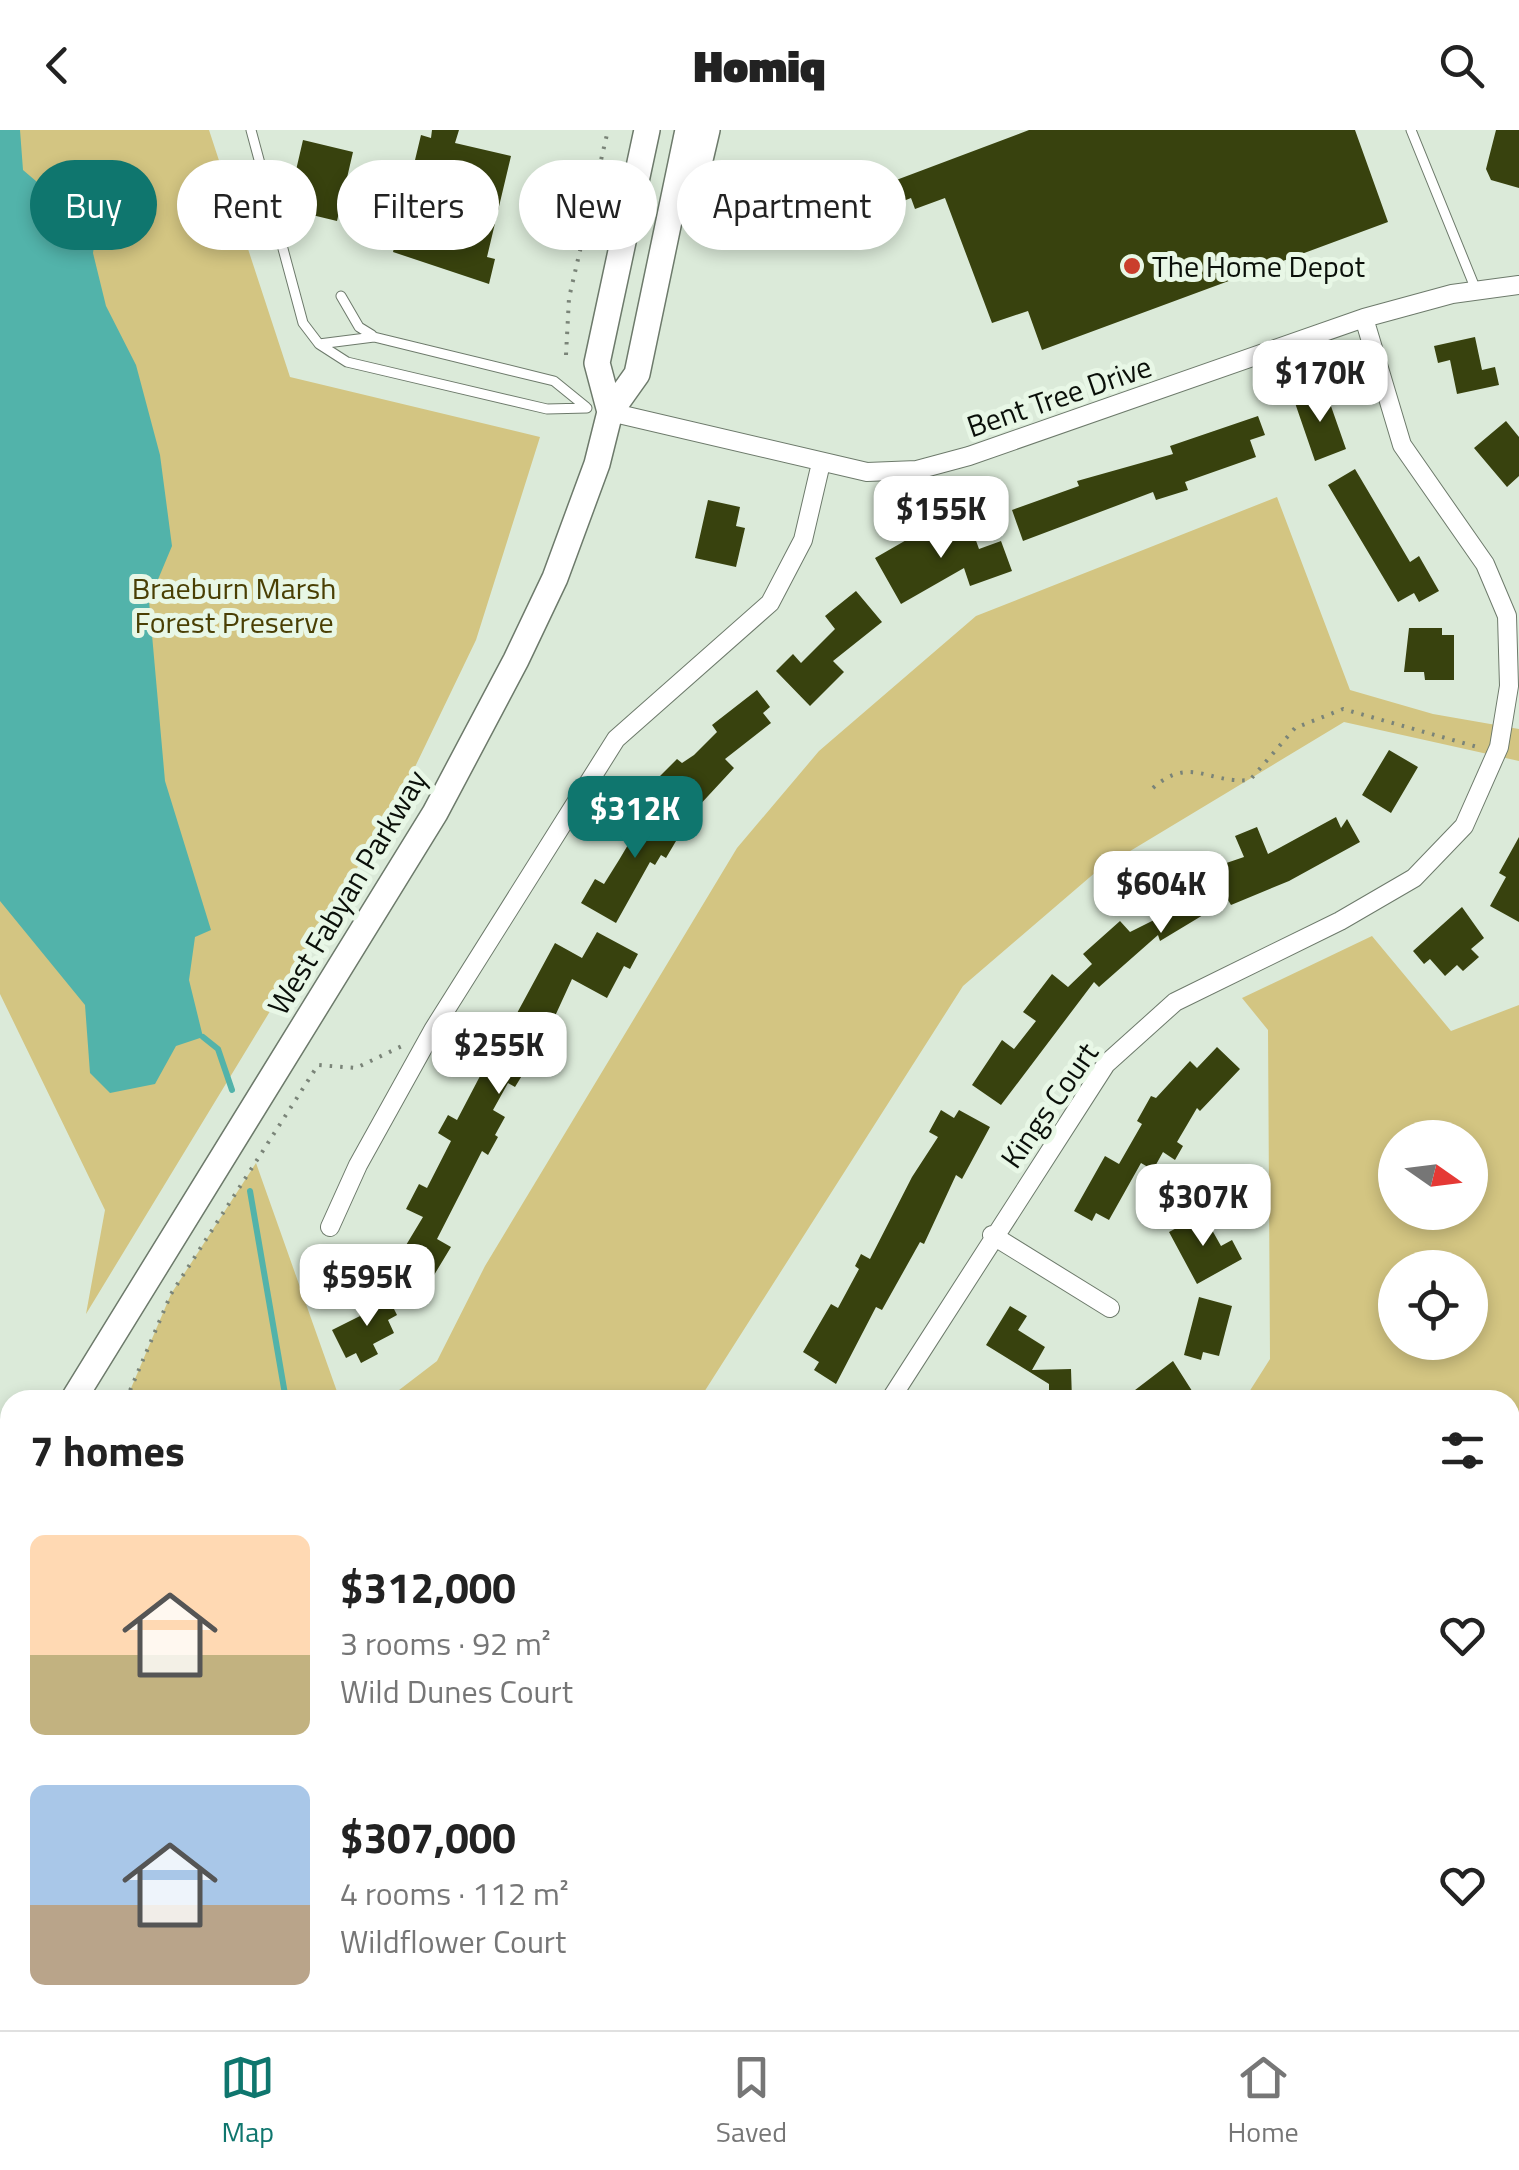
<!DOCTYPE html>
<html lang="en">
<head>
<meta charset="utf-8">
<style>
  body { margin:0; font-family:"Titillium Web",sans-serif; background:#f6f6f6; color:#222; height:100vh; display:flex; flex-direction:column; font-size:38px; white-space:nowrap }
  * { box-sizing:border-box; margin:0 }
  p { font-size:32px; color:#767676 }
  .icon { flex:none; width:55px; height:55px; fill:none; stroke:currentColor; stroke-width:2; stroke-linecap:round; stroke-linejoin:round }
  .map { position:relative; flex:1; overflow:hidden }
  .side { position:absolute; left:0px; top:1260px; width:1520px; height:640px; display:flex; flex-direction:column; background:#fff; border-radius:30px 30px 0 0; box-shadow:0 5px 15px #0003 }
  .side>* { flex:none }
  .hud { position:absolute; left:30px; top:30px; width:1000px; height:90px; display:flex; gap:20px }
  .needle { width:65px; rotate:104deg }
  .buttons { position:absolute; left:1378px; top:990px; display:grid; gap:20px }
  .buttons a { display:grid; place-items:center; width:110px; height:110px; border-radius:50%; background:#fff; box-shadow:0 5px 15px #0003; font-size:50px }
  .price { position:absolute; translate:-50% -85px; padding:0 22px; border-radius:20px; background:#fff; color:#222; font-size:32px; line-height:65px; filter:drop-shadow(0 2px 5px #0008) }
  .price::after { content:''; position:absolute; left:50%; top:60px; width:30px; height:22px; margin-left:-15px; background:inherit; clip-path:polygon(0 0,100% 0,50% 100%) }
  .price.current { background:#0f766e; color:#fff }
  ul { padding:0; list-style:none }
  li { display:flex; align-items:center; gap:30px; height:250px; padding:0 30px }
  li span { display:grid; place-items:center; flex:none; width:280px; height:200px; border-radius:15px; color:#555 }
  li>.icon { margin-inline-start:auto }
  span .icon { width:120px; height:120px; fill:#fffc; stroke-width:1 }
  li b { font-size:42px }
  h2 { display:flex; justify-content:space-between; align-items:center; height:120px; padding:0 30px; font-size:42px }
  .chip { padding:0 35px; border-radius:45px; background:#fff; box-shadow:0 5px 15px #0003; font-size:35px; line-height:90px }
  .chip.current { background:#0f766e; color:#fff }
  header { display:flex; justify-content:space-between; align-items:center; height:130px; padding:0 30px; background:#fff; font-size:45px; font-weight:800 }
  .menu { display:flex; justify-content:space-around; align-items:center; height:140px; border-top:2px solid #e0e0e0; background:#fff; font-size:28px; color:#767676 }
  .menu a { display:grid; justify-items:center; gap:5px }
  .menu .current { color:#0f766e }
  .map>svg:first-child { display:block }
  .green { fill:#d3c582; fill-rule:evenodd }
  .water { fill:#52b3aa }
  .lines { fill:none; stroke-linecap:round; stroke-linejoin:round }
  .stream { stroke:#52b3aa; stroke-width:6 }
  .building { fill:#38420e }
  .lane-casing { stroke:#6d7a6b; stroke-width:11 }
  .street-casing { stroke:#6d7a6b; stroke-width:20 }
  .secondary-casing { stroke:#6d7a6b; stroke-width:28 }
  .path { stroke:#7a8478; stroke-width:4; stroke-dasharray:2.5 8; stroke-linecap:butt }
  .lane { stroke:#fff; stroke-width:9 }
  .street { stroke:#fff; stroke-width:18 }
  .secondary { stroke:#fff; stroke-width:25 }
  .poi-dot { fill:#ca3e2c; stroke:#e8f7e6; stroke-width:4 }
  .labels { text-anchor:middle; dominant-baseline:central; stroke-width:10; stroke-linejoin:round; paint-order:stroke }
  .poi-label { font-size:30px; fill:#0a0f09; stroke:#e8f7e6; text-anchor:start }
  .street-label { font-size:30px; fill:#0a0f09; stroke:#e8f7e6 }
  .park-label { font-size:30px; fill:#4a3f04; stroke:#e8f7e6 }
</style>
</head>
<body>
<header><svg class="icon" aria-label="back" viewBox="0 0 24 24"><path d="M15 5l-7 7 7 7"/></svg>Homiq<svg class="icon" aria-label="search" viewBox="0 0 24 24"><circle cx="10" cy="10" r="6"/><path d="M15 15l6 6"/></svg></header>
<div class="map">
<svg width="1519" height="1900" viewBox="0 0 1519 1900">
  <rect width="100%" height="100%" fill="#dbead9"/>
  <path class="green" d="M0,0H209L290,247L540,307L476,510L402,664L86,1184L105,1080L0,864Z
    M1277,367L1350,560L1433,584L1519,599V631L1344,592L1097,741L963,856L699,1270H386L437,1231L485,1136L737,718L819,621L976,486Z
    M1372,806L1451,901L1519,875V1900H0V1538L10,1510V1890H1510V1270H1244L1270,1229L1268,900L1242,868ZM1395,1008H1470V1082H1395ZM1395,1138H1470V1212H1395Z
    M256,1033L340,1270H126L171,1164Z"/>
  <path class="water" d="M0,0H20L23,40L64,75L98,89L93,123L106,176L136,235L160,325L172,416L149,471L165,651L211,800L195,807L189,850L203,907L176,916L155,954L110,963L90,943L85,875L0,771Z
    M10,1654V1809L0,1802V1664Z
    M30,1890H362L377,1900H27Z"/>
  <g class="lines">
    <path class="stream" d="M203,907L218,919L232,960
      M250,1061L286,1270"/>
  </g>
  <path class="building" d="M432,0H459L455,13L511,26L487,127L495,129L489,154L393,122L421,5L431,8Z
    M1029,0H1355L1388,92L1042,220L1028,181L992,193L945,68L915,79L911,68L883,79L875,58Z
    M1496,0H1519V58L1491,50L1486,39Z
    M303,10L353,22L337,91L287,79Z
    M1475,207L1482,240L1495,237L1499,255L1457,264L1450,230L1438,233L1434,216Z
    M1325,259L1346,319L1315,331L1294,270Z
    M1258,286L1265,305L1250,310L1256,327L1185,352L1188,360L1156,370L1153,362L1023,411L1012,380L1079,356L1077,351L1173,324L1170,316Z
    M1506,291L1519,307V346L1507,357L1474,318Z
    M1355,339L1410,432L1419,426L1439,461L1419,472L1414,463L1398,472L1328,355Z
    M708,370L740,377L736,396L745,398L736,437L695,428Z
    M969,391L979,419L1001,411L1012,441L970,456L964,438L901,474L875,428L922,401L925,407Z
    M856,461L882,492L833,531L844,542L810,576L776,541L793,524L801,533L835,499L825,486Z
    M1409,498H1442V505H1454V550H1425L1424,542H1404Z
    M757,560L770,577L763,583L771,593L725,629L734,638L696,679L660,646L677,629L682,633L694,625L717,602L712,595Z
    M1389,620L1418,637L1391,683L1362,665Z
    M644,670L686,694L666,728L661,725L655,735L650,732L616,793L581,773L595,749L604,754L619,730L641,693L634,689Z
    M1336,687L1341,698L1347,689L1360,712L1289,751L1231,775L1228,770L1160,811L1158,805L1099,857L1094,852L1001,975L972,955L1002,910L1014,919L1036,891L1023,882L1052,844L1068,857L1092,834L1083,824L1120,791L1130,802L1158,788L1147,768L1194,744L1244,727L1235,706L1257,697L1268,724Z
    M1519,707V792L1490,776L1506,747L1499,743Z
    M1462,777L1484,808L1471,819L1479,827L1463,841L1457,835L1445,846L1430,829L1424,834L1413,821Z
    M597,802L638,824L630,839L624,836L607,868L572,849L545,908L515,957L508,953L493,980L505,987L495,1005L498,1007L488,1025L482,1021L437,1109L451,1117L422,1165L388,1145L423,1087L406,1079L419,1054L427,1058L451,1011L438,1003L448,985L457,990L490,927L487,926L498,906L503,909L555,813L582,828Z
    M1217,917L1240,939L1200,981L1197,978L1177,1012L1183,1016L1175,1030L1163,1022L1153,1040L1141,1033L1109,1090L1096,1083L1092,1091L1074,1081L1105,1026L1119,1034L1142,994L1137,991L1151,966L1156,968L1190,931L1197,938Z
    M941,980L954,988L959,980L990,997L962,1049L956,1045L924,1114L920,1112L882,1180L876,1177L836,1254L814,1240L819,1232L803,1222L831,1174L838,1178L859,1139L855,1136L861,1124L870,1129L912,1047L938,1007L929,1002Z
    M1203,1084L1221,1116L1232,1110L1242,1129L1197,1154L1169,1102Z
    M386,1163L397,1185L388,1190L394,1203L373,1214L378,1224L361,1233L356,1223L346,1228L332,1200L360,1186L356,1178Z
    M1199,1167L1232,1176L1219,1226L1203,1222L1201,1230L1184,1225Z
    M1010,1176L1027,1186L1018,1200L1045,1217L1032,1240L1071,1239L1072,1270H1049V1254L986,1215Z
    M1173,1231L1194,1264L1185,1270H1122Z"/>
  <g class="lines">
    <g class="lane-casing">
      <path id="lane" d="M251,0L303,193L319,214L347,232L547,279L587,278
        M1411,0L1476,160
        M341,166L359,197L372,205
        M319,214L374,207L554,251L586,277"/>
    </g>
    <g class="street-casing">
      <path id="street" d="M610,282L867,342L917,340L969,326L1364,188L1452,164L1519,155
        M330,1097L358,1035L433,900L616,609L770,473L803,410L821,333
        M992,1105L1110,1178
        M890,1270L1106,934L1175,872L1340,791L1414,748L1464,696L1499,617L1509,556L1507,486L1485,434L1402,315L1364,188"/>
    </g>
    <g class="secondary-casing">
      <path id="secondary" d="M695,51L707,0
        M610,282L597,233L647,0
        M73,1270L435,683L516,530L555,448L597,334L610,282L637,244L688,0
        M0,1392L10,1375
        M0,1447L10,1422"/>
    </g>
    <path class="path" d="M566,225L569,168L608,0
      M1153,658C1190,625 1208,654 1250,650L1295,598L1343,579L1481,618
      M126,1270L171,1164L318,935L356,938L402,916
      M0,1538L10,1510
      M382,1890L390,1900"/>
    <use href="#lane" class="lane"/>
    <use href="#street" class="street"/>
    <use href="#secondary" class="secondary"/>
  </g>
  <circle class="poi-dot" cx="1132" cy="136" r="10"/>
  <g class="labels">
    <g class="poi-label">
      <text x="1152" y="136">The Home Depot</text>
    </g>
    <g class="street-label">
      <text transform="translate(1059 266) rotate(-19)">Bent Tree Drive</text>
      <text transform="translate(347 762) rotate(-59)">West Fabyan Parkway</text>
      <text transform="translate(1049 975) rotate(-55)">Kings Court</text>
    </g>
    <g class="park-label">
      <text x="234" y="458">Braeburn Marsh<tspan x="234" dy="34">Forest Preserve</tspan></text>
    </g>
  </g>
</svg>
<div class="buttons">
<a><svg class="needle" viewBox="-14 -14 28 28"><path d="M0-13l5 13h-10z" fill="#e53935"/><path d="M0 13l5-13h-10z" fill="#767676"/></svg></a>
<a><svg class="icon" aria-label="locate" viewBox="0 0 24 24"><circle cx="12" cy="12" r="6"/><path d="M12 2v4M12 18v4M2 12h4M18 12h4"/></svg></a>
</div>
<b class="price" style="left:1320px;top:295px">$170K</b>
<b class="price" style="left:941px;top:431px">$155K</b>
<b class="price current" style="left:635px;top:731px">$312K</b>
<b class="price" style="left:1161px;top:806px">$604K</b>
<b class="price" style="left:499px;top:967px">$255K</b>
<b class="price" style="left:1203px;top:1119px">$307K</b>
<b class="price" style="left:367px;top:1199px">$595K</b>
<div class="hud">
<a class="chip current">Buy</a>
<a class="chip">Rent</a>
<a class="chip">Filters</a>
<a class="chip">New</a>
<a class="chip">Apartment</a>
</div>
<section class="side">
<h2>7 homes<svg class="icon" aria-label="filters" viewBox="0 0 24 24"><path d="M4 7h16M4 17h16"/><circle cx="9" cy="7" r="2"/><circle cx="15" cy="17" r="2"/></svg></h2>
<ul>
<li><span style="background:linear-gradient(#ffd9b3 60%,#c2b280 0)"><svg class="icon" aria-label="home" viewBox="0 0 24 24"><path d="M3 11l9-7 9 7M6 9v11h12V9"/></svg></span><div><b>$312,000</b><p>3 rooms · 92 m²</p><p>Wild Dunes Court</p></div><svg class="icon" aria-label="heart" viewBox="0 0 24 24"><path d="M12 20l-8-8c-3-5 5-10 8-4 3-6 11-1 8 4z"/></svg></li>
<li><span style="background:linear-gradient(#a9c7e8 60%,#b9a48a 0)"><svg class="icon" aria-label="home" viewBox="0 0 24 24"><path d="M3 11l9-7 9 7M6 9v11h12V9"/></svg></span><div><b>$307,000</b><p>4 rooms · 112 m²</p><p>Wildflower Court</p></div><svg class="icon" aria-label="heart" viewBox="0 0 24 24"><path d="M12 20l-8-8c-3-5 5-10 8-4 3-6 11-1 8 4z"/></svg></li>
</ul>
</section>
</div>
<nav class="menu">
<a class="current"><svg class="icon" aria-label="map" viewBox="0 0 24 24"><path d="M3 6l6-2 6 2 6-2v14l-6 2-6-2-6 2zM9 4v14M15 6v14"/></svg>Map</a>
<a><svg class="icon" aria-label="saved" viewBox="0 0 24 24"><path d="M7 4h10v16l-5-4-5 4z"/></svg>Saved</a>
<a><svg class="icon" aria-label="home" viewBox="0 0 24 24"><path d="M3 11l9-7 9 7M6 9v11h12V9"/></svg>Home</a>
</nav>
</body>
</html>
